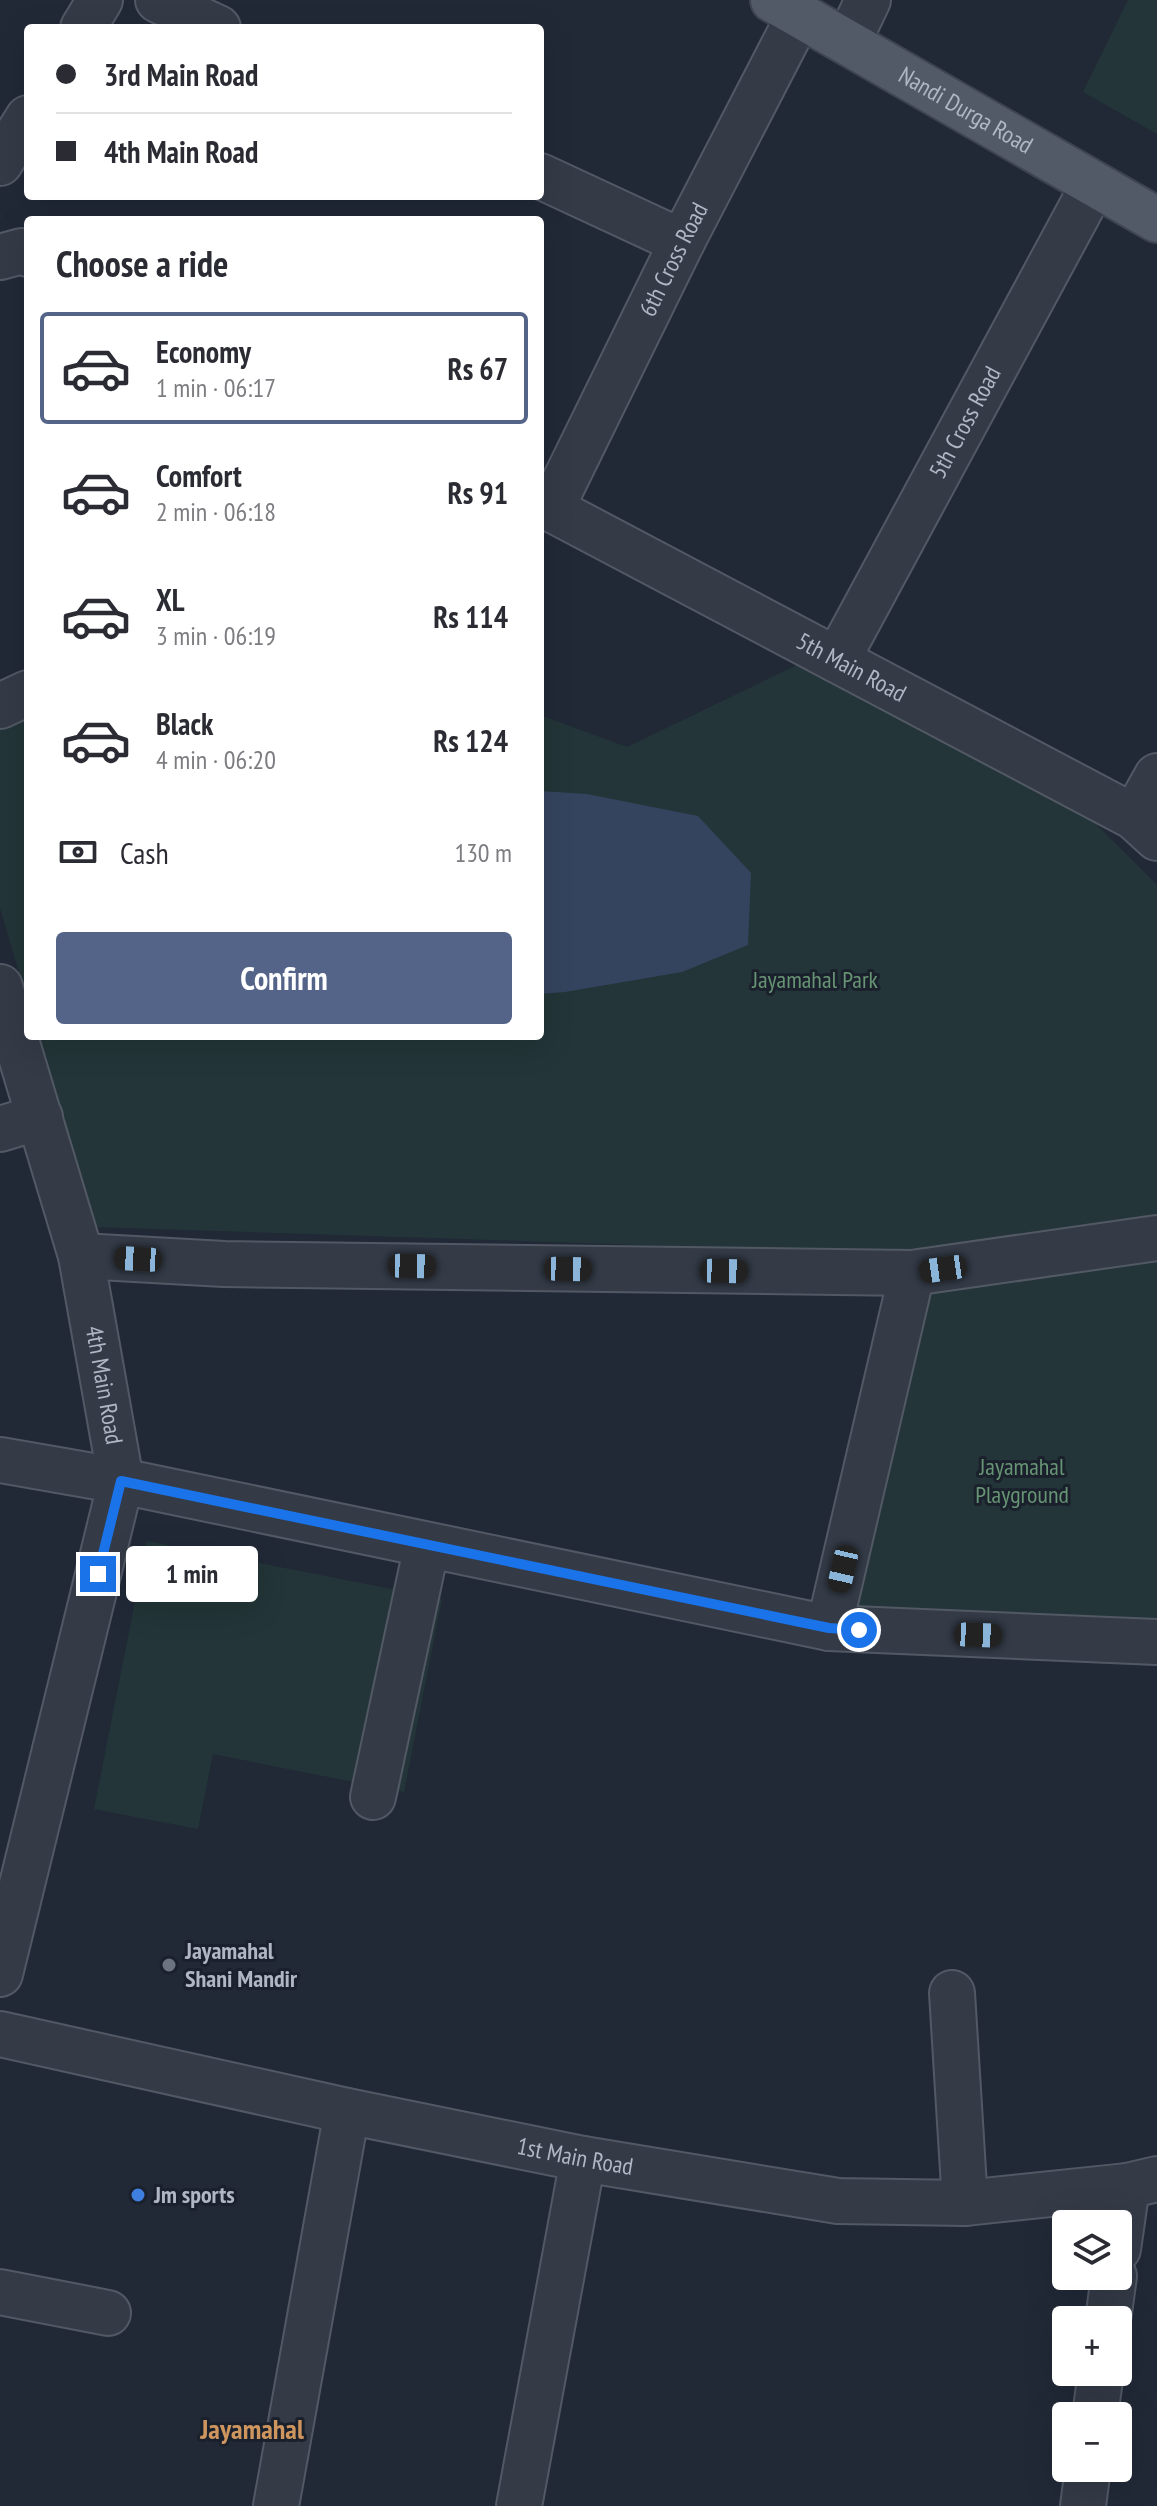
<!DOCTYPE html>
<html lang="en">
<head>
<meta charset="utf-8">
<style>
  body { margin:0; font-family:"PT Sans Narrow",sans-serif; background:#f7f7f7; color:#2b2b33; height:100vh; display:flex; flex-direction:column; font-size:30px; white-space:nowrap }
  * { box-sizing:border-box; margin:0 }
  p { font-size:26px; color:#7c7c81 }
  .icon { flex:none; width:44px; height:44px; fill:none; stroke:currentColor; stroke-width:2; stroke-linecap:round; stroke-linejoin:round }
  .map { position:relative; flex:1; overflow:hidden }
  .details { position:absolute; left:24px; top:216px; width:520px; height:824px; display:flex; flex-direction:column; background:#fff; border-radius:8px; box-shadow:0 8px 32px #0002 }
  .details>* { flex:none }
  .hud { position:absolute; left:24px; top:24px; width:520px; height:176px; border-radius:8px; box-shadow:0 8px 32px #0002; display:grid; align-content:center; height:176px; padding:0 32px; background:#fff }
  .controls { position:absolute; left:1052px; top:2210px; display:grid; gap:16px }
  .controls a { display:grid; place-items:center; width:80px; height:80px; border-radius:8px; background:#fff; box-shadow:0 8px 32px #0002; font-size:40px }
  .end { position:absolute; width:36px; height:36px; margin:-18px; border:10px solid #1a73e8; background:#fff; box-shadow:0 0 0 4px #fff }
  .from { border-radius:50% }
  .bubble { position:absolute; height:56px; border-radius:8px; background:#fff; box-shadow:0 8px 32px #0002; font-size:26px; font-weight:700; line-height:56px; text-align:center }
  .car { position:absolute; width:24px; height:48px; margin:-24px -12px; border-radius:10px; box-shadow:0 0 6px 2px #0007; background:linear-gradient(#222 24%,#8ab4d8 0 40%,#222 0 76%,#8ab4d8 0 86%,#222 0) }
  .hud b { display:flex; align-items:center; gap:28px; height:76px; font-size:30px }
  .hud b+b { border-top:2px solid #e1e1e2 }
  .hud i { width:20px; height:20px; background:#2b2b33 }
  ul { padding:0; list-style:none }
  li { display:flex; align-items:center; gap:24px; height:112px; margin:0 16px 12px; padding:0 16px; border:4px solid transparent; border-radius:8px }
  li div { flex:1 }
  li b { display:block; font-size:30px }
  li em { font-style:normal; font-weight:700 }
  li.selected { border-color:#546489 }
  li>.icon { width:72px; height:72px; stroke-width:1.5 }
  h2 { padding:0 32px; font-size:36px; line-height:96px }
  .pay { display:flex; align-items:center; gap:20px; height:88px; padding:0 32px; font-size:30px }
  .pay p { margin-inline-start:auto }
  .cta { display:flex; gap:16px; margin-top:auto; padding:16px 32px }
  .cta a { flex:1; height:92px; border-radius:8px; background:#546489; color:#fff; font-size:32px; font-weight:700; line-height:92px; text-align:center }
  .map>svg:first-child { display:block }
  .green { fill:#233538 }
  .water { fill:#35445e }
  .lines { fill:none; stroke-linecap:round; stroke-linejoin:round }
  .minor-casing { stroke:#525965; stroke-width:48 }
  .major-casing { stroke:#3e4551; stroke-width:48 }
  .minor { stroke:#343b47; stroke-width:44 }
  .major { stroke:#525a68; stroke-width:44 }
  .route { stroke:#1a73e8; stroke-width:10 }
  .worship-dot { fill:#6b7280; stroke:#1a212c; stroke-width:3 }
  .shop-dot { fill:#3f7fe0; stroke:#1a212c; stroke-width:3 }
  .labels { text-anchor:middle; stroke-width:6; stroke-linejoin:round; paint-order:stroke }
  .street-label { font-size:24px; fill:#afb6c4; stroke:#1a212c }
  .park-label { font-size:24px; fill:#679474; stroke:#1a212c }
  .poi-label { font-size:24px; font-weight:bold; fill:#afb6c4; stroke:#1a212c; text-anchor:start }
  .quarter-label { font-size:28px; font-weight:bold; fill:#cf955f; stroke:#1a212c }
</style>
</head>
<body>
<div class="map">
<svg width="1157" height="2506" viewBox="0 0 1157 2506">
  <rect width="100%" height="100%" fill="#212937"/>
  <g class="green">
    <polygon points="1128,0 1157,0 1157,134 1083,92"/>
    <polygon points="799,664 1092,820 1157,885 1157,1222 919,1254 95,1227 38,1036 540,1036 540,715 627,747"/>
    <polygon points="28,717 28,1002 0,908 0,729"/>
    <polygon points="1157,1256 1157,1624 853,1610 929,1285"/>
    <polygon points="147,1541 442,1599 404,1792 213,1754 198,1829 94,1809"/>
  </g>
  <polygon class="water" points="540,791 587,794 698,816 751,873 748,945 682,972 565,992 540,994"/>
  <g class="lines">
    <g class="minor-casing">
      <g id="minor">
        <polyline points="158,0 218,28"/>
        <polyline points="83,28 100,0"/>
        <polyline points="848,42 868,0"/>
        <polyline points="0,163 28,118"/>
        <polyline points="540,176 682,242"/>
        <polyline points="0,257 22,251 28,254"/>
        <path id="s1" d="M540,503L1134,817L1157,838"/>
        <path id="s2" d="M551,509L682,242L800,14"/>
        <path id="s3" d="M837,660L1094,184"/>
        <polyline points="0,706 28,693"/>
        <polyline points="1134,817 1157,776"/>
        <path id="s4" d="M0,987L81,1256L121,1481L0,1974"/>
        <polyline points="0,1129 40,1117"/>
        <polyline points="81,1256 224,1264 912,1273 1157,1238"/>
        <polyline points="0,1460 121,1481 829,1628 1157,1642"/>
        <polyline points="829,1628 912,1273"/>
        <polyline points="373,1797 427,1545"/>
        <polyline points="952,1993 965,2203"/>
        <path id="s5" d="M0,2034L347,2111L583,2159L838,2201L965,2203L1127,2186L1157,2179"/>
        <polyline points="1118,2249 1127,2186"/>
        <polyline points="0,2292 108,2313"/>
        <polyline points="1108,2320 1114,2276"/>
        <polyline points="1095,2416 1101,2372"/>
        <polyline points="276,2506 347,2111"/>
        <polyline points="519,2506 583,2159"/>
        <polyline points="1083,2506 1088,2468"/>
      </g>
    </g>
    <g class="major-casing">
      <g id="major">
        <path id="s6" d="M773,0L1157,220"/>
      </g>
    </g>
    <use href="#minor" class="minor"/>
    <use href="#major" class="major"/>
  </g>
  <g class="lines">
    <polyline class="route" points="98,1574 121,1481 829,1628 859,1630"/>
  </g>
  <circle class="worship-dot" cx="169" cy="1965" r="8"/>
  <circle class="shop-dot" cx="138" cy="2195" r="8"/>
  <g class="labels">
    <g class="street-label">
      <text dy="8" stroke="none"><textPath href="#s6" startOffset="222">Nandi Durga Road</textPath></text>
      <text dy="8" stroke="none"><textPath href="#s2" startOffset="278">6th Cross Road</textPath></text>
      <text dy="8" stroke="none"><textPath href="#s3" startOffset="270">5th Cross Road</textPath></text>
      <text dy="8" stroke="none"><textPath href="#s1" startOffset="352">5th Main Road</textPath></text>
      <text dy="8" stroke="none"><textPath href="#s4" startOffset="412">4th Main Road</textPath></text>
      <text dy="8" stroke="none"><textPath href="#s5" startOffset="588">1st Main Road</textPath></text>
    </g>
    <g class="park-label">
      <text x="815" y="988">Jayamahal Park</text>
      <text x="1022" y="1475">Jayamahal<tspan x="1022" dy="28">Playground</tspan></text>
    </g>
    <g class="poi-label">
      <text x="185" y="1959">Jayamahal<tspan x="185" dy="28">Shani Mandir</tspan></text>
      <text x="154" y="2203">Jm sports</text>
    </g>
    <g class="quarter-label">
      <text x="252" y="2439">Jayamahal</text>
    </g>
  </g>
</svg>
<div class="controls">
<a><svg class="icon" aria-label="layers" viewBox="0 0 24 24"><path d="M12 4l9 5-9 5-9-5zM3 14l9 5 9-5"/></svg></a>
<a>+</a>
<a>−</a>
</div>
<i class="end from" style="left:859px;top:1630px"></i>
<i class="end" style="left:98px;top:1574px"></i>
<div class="bubble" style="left:126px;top:1546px;width:132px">1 min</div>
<i class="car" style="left:138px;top:1259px;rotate:273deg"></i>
<i class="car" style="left:412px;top:1266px;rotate:91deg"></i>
<i class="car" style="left:568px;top:1269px;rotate:91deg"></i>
<i class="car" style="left:943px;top:1269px;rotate:262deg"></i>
<i class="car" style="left:724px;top:1271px;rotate:91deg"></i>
<i class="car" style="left:843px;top:1569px;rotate:193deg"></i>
<i class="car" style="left:978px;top:1635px;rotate:92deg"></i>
<div class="hud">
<b><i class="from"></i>3rd Main Road</b>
<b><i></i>4th Main Road</b>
</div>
<section class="details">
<h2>Choose a ride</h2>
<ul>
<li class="selected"><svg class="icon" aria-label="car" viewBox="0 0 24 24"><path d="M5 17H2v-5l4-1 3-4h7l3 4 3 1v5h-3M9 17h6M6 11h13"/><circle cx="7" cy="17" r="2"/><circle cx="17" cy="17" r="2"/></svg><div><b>Economy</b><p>1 min · 06:17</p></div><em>Rs 67</em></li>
<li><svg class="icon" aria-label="car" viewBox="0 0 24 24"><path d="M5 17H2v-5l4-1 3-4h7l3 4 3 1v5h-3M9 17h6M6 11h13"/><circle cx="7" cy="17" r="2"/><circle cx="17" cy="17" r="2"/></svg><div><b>Comfort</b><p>2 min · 06:18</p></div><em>Rs 91</em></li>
<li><svg class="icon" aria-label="car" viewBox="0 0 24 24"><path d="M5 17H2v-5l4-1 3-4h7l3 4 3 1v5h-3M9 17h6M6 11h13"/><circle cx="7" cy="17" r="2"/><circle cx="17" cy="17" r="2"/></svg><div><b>XL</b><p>3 min · 06:19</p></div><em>Rs 114</em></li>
<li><svg class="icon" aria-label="car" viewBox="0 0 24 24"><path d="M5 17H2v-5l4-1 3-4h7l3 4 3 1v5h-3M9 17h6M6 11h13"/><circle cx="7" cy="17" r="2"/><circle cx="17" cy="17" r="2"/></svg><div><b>Black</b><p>4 min · 06:20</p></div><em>Rs 124</em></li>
</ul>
<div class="pay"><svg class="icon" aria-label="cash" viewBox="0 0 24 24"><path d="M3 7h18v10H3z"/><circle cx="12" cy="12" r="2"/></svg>Cash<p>130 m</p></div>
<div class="cta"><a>Confirm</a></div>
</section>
</div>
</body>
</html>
